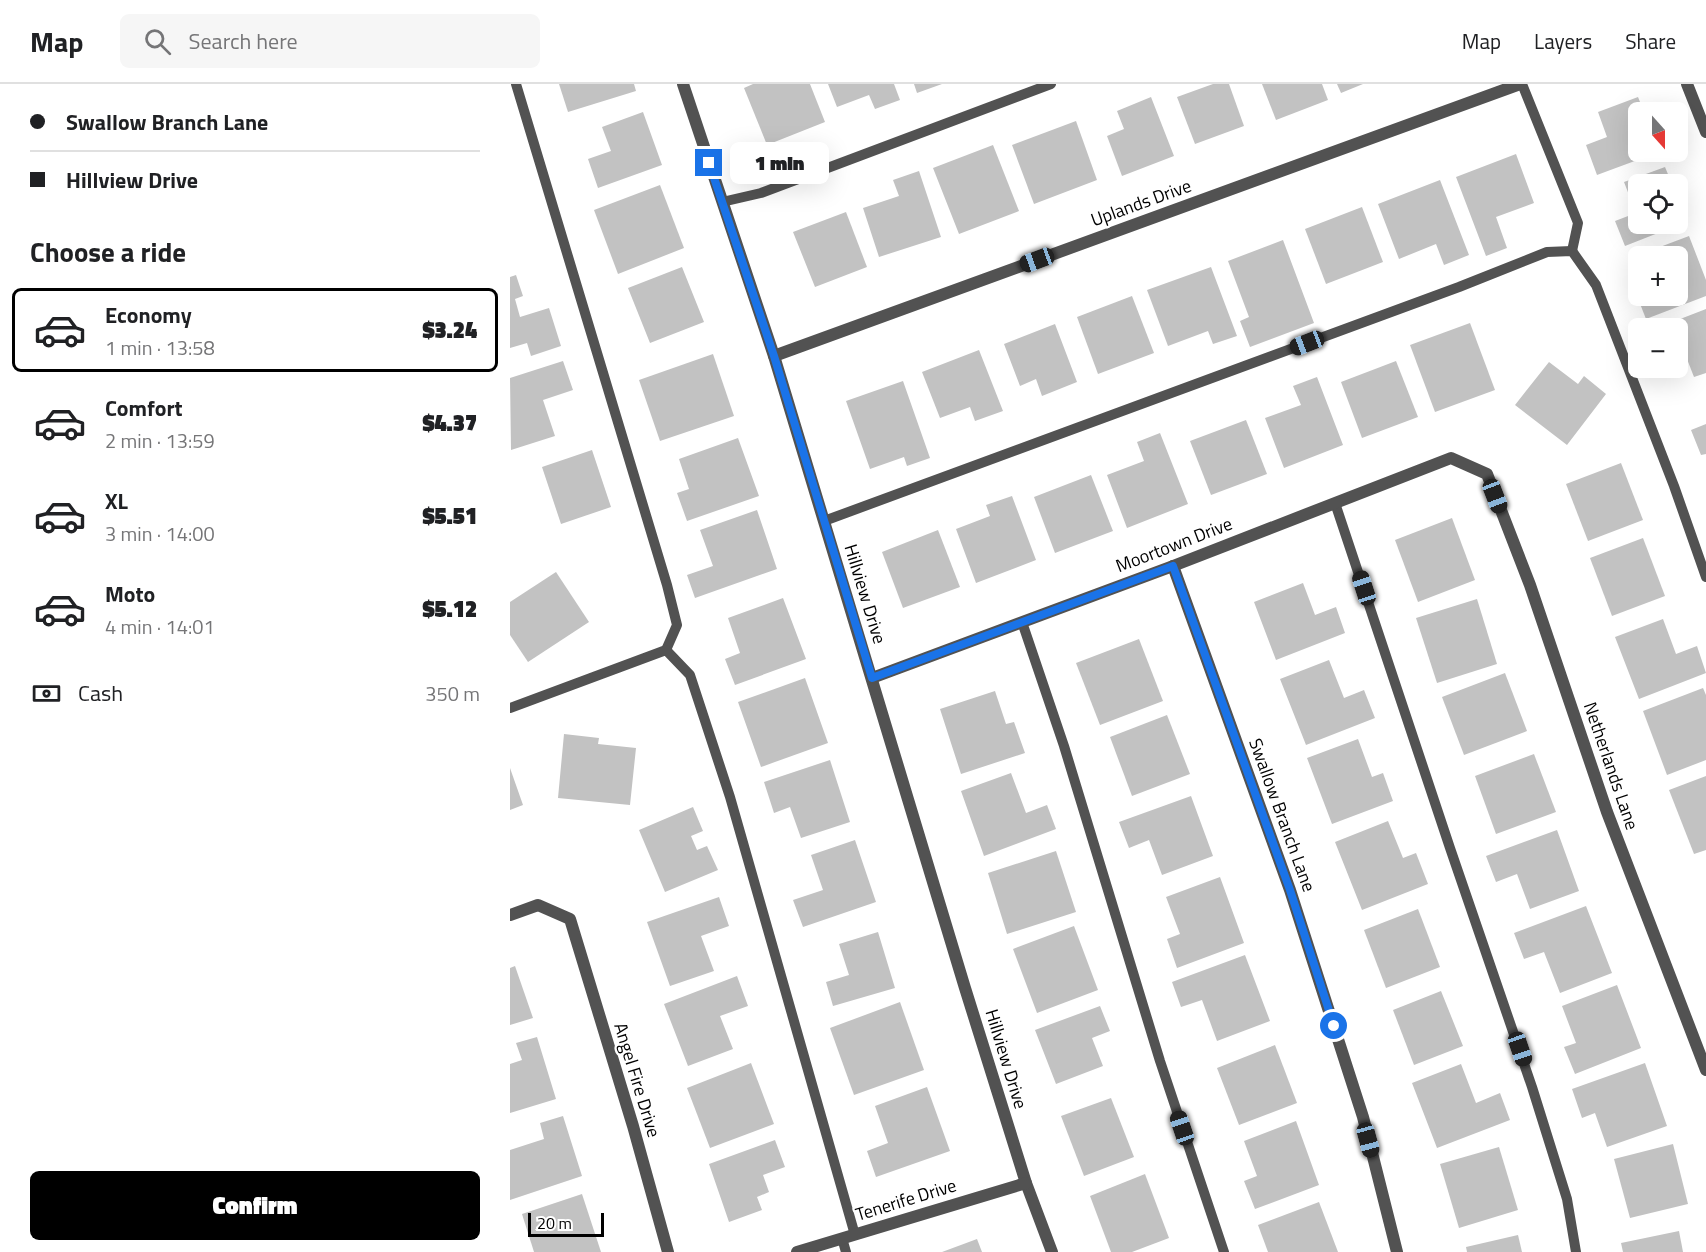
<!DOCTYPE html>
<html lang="en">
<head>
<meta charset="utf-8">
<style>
  body { margin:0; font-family:"Titillium Web",sans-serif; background:#f6f6f6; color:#202124; height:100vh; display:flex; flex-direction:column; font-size:22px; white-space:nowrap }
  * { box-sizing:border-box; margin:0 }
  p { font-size:20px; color:#757577 }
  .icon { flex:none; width:33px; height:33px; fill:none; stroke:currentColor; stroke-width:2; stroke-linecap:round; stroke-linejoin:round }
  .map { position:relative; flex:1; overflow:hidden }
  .panel { display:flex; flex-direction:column; background:#fff; width:510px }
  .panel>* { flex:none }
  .hud { display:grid; align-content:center; height:132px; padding:0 30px; background:#fff }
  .needle { width:39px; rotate:159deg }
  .buttons { position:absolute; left:1118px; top:18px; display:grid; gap:12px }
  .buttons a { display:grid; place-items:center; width:60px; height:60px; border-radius:9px; background:#fff; box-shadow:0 6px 24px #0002; font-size:30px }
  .scale { position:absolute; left:18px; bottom:15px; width:76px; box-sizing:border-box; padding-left:6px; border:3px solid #000; border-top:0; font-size:16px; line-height:21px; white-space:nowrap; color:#000; -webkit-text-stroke:4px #fff; paint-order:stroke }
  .end { position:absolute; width:27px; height:27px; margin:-14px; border:8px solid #1a73e8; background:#fff; box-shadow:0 0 0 3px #fff }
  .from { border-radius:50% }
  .bubble { position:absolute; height:42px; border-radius:9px; background:#fff; box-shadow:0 6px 24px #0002; font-size:20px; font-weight:800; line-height:42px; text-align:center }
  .car { position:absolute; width:18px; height:36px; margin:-18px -9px; border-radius:8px; box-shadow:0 0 4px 2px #0007; background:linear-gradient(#222 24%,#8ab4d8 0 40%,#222 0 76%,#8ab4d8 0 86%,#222 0) }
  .hud b { display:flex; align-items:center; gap:21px; height:57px; font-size:22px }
  .hud b+b { border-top:2px solid #e0e0e0 }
  .hud i { width:15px; height:15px; background:#202124 }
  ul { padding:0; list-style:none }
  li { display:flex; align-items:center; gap:18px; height:84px; margin:0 12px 9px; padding:0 18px; border:3px solid transparent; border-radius:9px }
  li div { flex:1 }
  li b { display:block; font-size:22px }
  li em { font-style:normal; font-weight:800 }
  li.on { border-color:#000 }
  li>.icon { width:54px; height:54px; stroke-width:1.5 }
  h2 { padding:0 30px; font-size:27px; line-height:72px }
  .pay { display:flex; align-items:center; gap:15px; height:66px; padding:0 30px; font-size:22px }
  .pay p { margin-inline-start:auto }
  .action { display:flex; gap:12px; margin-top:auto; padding:12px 30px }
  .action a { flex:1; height:69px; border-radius:9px; background:#000; color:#fff; font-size:24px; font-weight:800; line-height:69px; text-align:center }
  header { display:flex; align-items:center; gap:36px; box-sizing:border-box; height:84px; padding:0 30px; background:#fff; border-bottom:2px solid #e0e0e0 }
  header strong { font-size:28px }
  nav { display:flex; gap:33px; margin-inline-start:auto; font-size:21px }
  .search { width:420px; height:54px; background:#f6f6f6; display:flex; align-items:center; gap:15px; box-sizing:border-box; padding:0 21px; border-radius:9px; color:#757577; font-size:22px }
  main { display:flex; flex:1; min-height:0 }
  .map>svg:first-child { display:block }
  .building { fill:#c2c2c2 }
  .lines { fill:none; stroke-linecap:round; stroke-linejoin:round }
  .service { stroke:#525252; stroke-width:10 }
  .minor { stroke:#525252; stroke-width:12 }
  .route { stroke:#1a73e8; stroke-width:8 }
  .labels { text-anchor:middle; stroke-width:4.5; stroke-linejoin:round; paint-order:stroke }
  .street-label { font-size:18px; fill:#000; stroke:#fff }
</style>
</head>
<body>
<header>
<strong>Map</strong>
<div class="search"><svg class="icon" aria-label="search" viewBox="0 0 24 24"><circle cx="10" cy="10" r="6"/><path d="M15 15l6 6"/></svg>Search here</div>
<nav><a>Map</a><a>Layers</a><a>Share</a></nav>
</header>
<main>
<section class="panel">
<div class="hud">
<b><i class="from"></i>Swallow Branch Lane</b>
<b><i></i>Hillview Drive</b>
</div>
<h2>Choose a ride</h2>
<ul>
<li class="on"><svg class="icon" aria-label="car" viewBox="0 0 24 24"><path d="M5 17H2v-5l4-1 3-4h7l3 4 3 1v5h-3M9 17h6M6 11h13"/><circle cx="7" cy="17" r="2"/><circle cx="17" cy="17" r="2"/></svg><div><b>Economy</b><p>1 min · 13:58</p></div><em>$3.24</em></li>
<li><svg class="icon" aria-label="car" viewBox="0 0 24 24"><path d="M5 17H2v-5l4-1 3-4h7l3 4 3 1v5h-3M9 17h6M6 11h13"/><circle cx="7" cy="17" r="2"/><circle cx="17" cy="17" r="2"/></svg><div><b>Comfort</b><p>2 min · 13:59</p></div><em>$4.37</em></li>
<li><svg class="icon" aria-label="car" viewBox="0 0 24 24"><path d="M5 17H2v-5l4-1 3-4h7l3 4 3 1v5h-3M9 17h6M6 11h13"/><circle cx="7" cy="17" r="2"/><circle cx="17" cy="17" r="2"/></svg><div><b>XL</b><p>3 min · 14:00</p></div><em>$5.51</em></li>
<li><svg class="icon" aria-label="car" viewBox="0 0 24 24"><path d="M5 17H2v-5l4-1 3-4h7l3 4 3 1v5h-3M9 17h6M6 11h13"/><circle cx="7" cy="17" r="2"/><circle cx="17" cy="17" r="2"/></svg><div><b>Moto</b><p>4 min · 14:01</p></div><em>$5.12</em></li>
</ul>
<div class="pay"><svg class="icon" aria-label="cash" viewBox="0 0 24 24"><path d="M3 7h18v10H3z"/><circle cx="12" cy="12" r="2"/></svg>Cash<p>350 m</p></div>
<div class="action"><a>Confirm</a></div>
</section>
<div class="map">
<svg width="1196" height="1168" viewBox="0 0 1196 1168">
  <rect width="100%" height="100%" fill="#fff"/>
  <g class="building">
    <polygon points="49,0 124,0 126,7 58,28"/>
    <polygon points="243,0 300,0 315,38 257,61 234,4"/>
    <polygon points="318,0 384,0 390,16 365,25 359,11 327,23"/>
    <polygon points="404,0 432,0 407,9"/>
    <polygon points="703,0 719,0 734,42 685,60 667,13"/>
    <polygon points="752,0 812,0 818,16 766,36"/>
    <polygon points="827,0 853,0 831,9"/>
    <polygon points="641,13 664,72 612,92 597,52 614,45 607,27"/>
    <polygon points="1128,13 1134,28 1128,28 1128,68 1149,68 1087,91 1076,61 1097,53 1088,28"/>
    <polygon points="133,28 152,81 88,104 78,75 101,67 92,43"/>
    <polygon points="566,37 587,96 524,120 502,61"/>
    <polygon points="483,61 509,127 449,150 423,84"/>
    <polygon points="1006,70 1024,119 986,133 997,164 976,172 946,93"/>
    <polygon points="1155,83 1162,100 1128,100 1128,140 1167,140 1167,115 1176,138 1115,162 1105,137 1126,129 1114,98"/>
    <polygon points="409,87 431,153 369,173 353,124 389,112 383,96"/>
    <polygon points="930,96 959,171 934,181 926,160 889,175 868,120"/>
    <polygon points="150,101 174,164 108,190 84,126"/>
    <polygon points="852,123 873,178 816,200 795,145"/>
    <polygon points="336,128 357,183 305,203 283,148"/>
    <polygon points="1179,152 1196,196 1196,212 1136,235 1127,212 1167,212 1167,172 1136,172 1134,169"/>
    <polygon points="773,156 804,239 740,263 730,237 739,233 718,177"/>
    <polygon points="172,183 194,238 140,259 118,204"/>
    <polygon points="701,183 727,252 703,260 698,247 658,262 637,206"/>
    <polygon points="6,191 13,212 5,215 10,233 39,224 51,262 21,272 17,259 0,264 0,193"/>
    <polygon points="622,212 644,269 588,290 567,233"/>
    <polygon points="1196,225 1196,289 1184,293 1175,270 1167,273 1167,244 1147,244"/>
    <polygon points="960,239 985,306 925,328 900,261"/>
    <polygon points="545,240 567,298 532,312 526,295 510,302 494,260"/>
    <polygon points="469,266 493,327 465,337 460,323 430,334 412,288"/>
    <polygon points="203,270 224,332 150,357 129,296"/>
    <polygon points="53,277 63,306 33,316 45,352 1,366 0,294"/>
    <polygon points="886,277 908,333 852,354 831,298"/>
    <polygon points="1039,278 1068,300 1074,292 1096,310 1057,361 1005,321"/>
    <polygon points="807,293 833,361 774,384 755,334 791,321 783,302"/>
    <polygon points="393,297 420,374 397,382 394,373 360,385 336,317"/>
    <polygon points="736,336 757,390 701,411 680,357"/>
    <polygon points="1196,340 1196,370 1191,371 1181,346"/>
    <polygon points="650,349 678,420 617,444 597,391 634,377 627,358"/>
    <polygon points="228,354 249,412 177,437 167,409 179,405 169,375"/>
    <polygon points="82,366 101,423 51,440 32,383"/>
    <polygon points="1111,379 1133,436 1078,457 1056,400"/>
    <polygon points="581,391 603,447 545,469 524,413"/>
    <polygon points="502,412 526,476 466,499 446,445 480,432 476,421"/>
    <polygon points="247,426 267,485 185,514 177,491 203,482 190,446"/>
    <polygon points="942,434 965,496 908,518 885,456"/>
    <polygon points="428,446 450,503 393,524 372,468"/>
    <polygon points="1133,454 1155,512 1102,532 1080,474"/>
    <polygon points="46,488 79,538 18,578 0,551 0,518"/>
    <polygon points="793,499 805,531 826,523 835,549 766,576 744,518"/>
    <polygon points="273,514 296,575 225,601 215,575 230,569 218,534"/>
    <polygon points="967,515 987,580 927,599 906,534"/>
    <polygon points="1153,535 1166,570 1187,562 1196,589 1129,615 1105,553"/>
    <polygon points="629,555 653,617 590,641 566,579"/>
    <polygon points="819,576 834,614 854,606 865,634 796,661 770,595"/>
    <polygon points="995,589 1017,647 954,671 932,613"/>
    <polygon points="295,594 318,659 251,683 228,618"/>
    <polygon points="1193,604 1196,611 1196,676 1157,691 1133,627"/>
    <polygon points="485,607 496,640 504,638 515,669 451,690 430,625"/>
    <polygon points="657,631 680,690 622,712 600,653"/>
    <polygon points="54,650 89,654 88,660 126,664 120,721 48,714"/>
    <polygon points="848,655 862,693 873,689 883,717 822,740 797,674"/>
    <polygon points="1024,670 1046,728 986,750 965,692"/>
    <polygon points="320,676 340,738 291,754 280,723 264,729 254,698"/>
    <polygon points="0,684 13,721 0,726"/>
    <polygon points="501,689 516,729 537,721 546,745 474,772 451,707"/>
    <polygon points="1196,692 1196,766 1184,770 1159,706"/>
    <polygon points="681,712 703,772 652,791 639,756 619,764 609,738"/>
    <polygon points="183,723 193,747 181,752 187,766 197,762 208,786 155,808 129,746"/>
    <polygon points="878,737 893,774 906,769 918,800 852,826 825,758"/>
    <polygon points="1047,746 1069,807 1020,825 1007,790 986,798 976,772"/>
    <polygon points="345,756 366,818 293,843 283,816 313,806 301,771"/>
    <polygon points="546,767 566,828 497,850 478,789"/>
    <polygon points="710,793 734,859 667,884 657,855 670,850 656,813"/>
    <polygon points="209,813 219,842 191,852 204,887 160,902 137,838"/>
    <polygon points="1076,822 1102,889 1050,909 1034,868 1014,875 1004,849"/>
    <polygon points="908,825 930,883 876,904 854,846"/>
    <polygon points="564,842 588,906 527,929 503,865"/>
    <polygon points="368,848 385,904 323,922 316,898 339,891 329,860"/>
    <polygon points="735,871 760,937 707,957 692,916 671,923 662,898"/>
    <polygon points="5,882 23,934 0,941 0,884"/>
    <polygon points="227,892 238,922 210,932 223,965 178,982 154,920"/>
    <polygon points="1107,901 1131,964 1065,990 1054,963 1066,959 1052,922"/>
    <polygon points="931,907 953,962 904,981 883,926"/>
    <polygon points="390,918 414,986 344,1011 320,944"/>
    <polygon points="590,922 600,947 582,954 593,982 546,1000 525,946"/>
    <polygon points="27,953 46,1015 0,1029 0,980 12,976 6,959"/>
    <polygon points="765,961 787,1019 729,1041 707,984"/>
    <polygon points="241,979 264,1040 200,1064 177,1004"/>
    <polygon points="1135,979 1157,1042 1097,1063 1085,1029 1072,1034 1062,1005"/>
    <polygon points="951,980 966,1019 990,1009 1000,1036 927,1064 902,999"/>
    <polygon points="417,1003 440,1067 366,1093 357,1067 378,1059 365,1022"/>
    <polygon points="601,1014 624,1073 574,1092 551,1032"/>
    <polygon points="53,1032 72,1092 0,1116 0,1066 34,1055 30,1039"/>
    <polygon points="786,1037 809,1101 745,1125 734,1097 747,1092 734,1057"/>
    <polygon points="265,1056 275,1083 253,1091 259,1108 247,1113 252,1126 219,1138 199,1080"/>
    <polygon points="1163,1060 1178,1120 1120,1134 1104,1075"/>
    <polygon points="989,1063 1008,1126 949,1144 930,1080"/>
    <polygon points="635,1090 659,1154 622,1168 601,1168 580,1112"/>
    <polygon points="72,1110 91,1168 24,1168 12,1130"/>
    <polygon points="809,1118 828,1168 758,1168 748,1141"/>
    <polygon points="1169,1147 1173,1168 1113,1168 1111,1159"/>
    <polygon points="1008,1151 1012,1168 957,1168 956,1163"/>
    <polygon points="467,1155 472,1168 432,1168"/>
  </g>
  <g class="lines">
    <g class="service">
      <polyline points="6,0 157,501 167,541 156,566"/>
      <polyline points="1012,0 1068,139 1062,167"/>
      <polyline points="212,118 251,109 541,0"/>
      <polyline points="825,419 940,764 1022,1003 1057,1115 1066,1168"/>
      <polyline points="314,437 949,203 1037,168 1062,167 1086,201 1164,402 1196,493"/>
      <polyline points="512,538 554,662 650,977 714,1168"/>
      <polyline points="0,624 156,566 180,591 220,713 345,1151"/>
      <polyline points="332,1154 336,1168"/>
    </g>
    <g class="minor">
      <polyline points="173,0 264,272 455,904 516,1099 542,1168"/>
      <polyline points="1177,0 1196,48"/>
      <polyline points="264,272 1010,0"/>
      <polyline points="663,482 780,806 853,1033 887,1168"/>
      <polyline points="362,594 663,482 941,374 977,390 1020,501 1097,728 1196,986"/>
      <polyline points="0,831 28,821 60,835 123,1042 158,1168"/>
      <polyline points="287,1168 516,1099"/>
    </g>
  </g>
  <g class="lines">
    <polyline class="route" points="199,79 264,272 362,594 663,482 780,806 824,942"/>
  </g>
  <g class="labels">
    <g class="street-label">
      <text transform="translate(631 119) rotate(-20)" y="6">Uplands Drive</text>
      <text transform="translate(664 461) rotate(-21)" y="6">Moortown Drive</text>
      <text transform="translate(355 510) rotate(73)" y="6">Hillview Drive</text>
      <text transform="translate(1101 682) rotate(71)" y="6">Netherlands Lane</text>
      <text transform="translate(772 731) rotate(70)" y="6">Swallow Branch Lane</text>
      <text transform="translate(496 975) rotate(73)" y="6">Hillview Drive</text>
      <text transform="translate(127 996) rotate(73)" y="6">Angel Fire Drive</text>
      <text transform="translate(396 1116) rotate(-17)" y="6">Tenerife Drive</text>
    </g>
  </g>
</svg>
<div class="buttons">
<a><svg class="needle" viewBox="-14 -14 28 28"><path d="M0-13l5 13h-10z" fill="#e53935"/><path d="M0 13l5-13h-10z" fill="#757577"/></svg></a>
<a><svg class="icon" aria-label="locate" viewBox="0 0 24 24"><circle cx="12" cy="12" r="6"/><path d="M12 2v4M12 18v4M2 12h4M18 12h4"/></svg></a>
<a>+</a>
<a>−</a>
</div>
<div class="scale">20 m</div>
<i class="end from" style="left:824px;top:942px"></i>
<i class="end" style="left:199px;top:79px"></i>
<div class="bubble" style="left:220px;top:58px;width:99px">1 min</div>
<i class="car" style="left:527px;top:176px;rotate:250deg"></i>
<i class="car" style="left:797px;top:259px;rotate:249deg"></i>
<i class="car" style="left:985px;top:412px;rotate:159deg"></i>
<i class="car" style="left:854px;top:504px;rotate:342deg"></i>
<i class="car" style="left:1010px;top:965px;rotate:161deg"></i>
<i class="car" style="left:672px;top:1044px;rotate:341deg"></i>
<i class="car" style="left:858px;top:1056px;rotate:165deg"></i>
</div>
</main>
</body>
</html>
